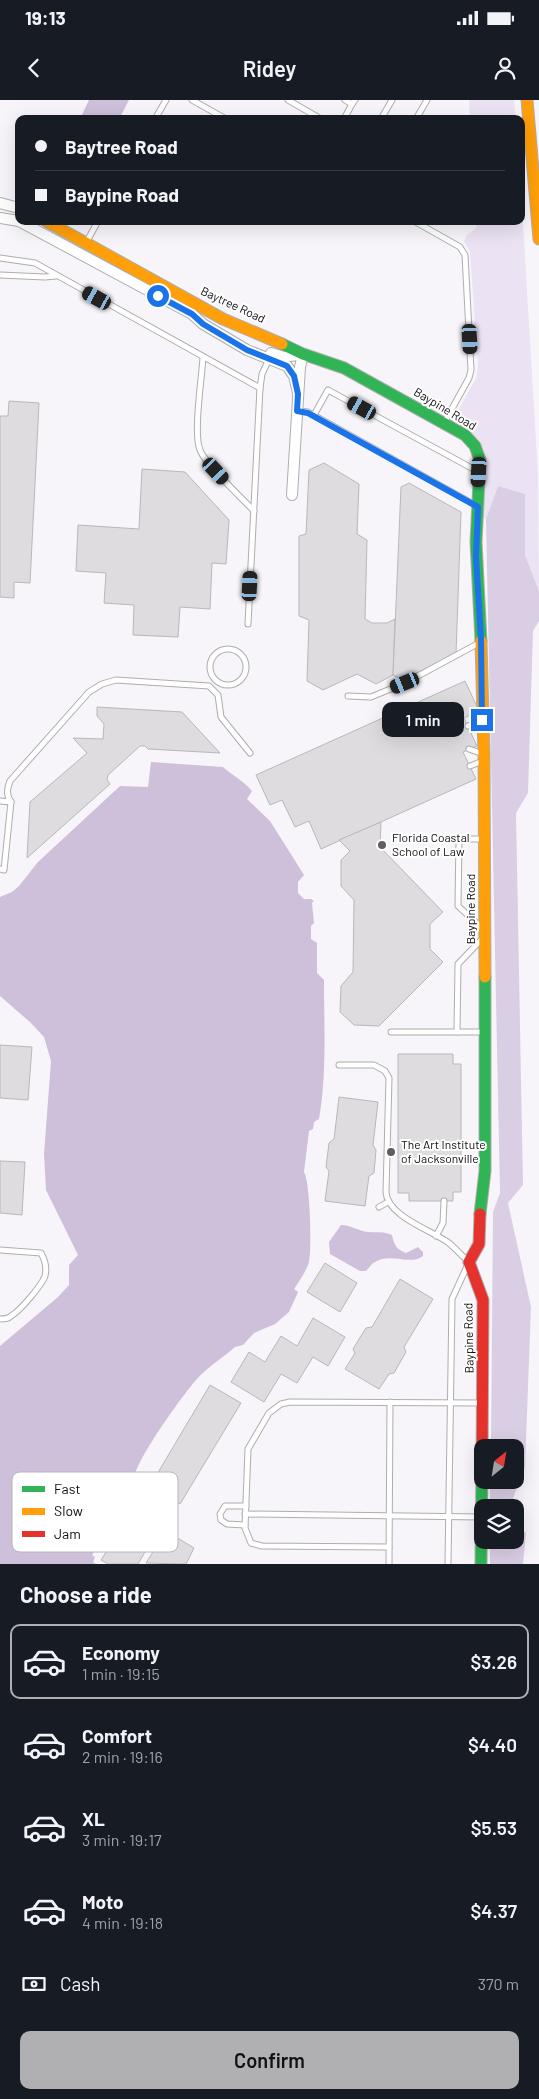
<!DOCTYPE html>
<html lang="en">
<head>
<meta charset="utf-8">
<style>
  body { margin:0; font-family:Barlow,sans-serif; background:#20242c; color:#f1f3f6; height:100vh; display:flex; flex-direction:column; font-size:19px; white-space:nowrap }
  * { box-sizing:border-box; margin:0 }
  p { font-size:16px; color:#9ea1a6 }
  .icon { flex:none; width:28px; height:28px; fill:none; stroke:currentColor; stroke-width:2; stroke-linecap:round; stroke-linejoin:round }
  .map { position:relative; height:1464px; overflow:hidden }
  .sheet { display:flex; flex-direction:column; background:#171b24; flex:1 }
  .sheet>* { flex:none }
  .guide { position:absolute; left:15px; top:15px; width:510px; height:110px; border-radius:10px; box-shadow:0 5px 20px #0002; display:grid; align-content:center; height:110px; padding:0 20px; background:#171b24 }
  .needle { width:32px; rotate:30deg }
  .fabs { position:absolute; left:474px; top:1339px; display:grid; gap:10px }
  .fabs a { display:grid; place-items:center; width:50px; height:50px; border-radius:10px; background:#171b24; box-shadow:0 5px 20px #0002; font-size:25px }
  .end { position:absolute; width:22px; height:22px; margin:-11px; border:6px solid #1a73e8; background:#fff; box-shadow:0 0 0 2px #fff }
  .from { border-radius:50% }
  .bubble { position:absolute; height:35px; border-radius:10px; background:#171b24; box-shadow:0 5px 20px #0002; font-size:16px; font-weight:600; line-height:35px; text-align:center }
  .car { position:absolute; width:15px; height:30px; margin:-15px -8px; border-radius:6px; box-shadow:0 0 4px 1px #0007; background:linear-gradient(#222 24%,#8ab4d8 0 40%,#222 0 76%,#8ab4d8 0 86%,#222 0) }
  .guide b { display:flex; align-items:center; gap:18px; height:48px; font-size:19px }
  .guide b+b { border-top:1px solid #363941 }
  .guide i { width:12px; height:12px; background:#f1f3f6 }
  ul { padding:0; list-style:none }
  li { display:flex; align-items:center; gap:15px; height:75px; margin:0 10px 8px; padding:0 10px; border:2px solid transparent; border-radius:10px }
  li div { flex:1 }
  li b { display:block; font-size:19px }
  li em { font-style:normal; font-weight:600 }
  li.on { border-color:#b0b0b3 }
  li>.icon { width:45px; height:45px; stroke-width:1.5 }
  h2 { padding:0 20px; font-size:22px; line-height:60px }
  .pay { display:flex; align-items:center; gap:12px; height:55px; padding:0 20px; font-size:19px }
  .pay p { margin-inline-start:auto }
  .action { display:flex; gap:10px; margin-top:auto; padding:10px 20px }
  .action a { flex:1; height:58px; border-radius:10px; background:#b0b0b3; color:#111; font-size:20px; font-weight:600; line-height:58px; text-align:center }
  .status { display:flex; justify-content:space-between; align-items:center; height:35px; padding:0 25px; background:#171b24; direction:ltr }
  .status svg { height:14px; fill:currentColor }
  header { display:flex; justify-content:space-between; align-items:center; height:65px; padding:0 20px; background:#171b24; font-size:22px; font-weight:600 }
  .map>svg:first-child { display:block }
  .green { fill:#ebe2f4 }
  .forest { fill:#dacee4 }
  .water { fill:#cebfda }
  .building { fill:#dedcdf; stroke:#b8b7ba }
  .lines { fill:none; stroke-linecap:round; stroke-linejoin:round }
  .lane-casing { stroke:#aeadaf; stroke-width:7 }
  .street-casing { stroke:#aeadaf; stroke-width:12 }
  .fast-casing { stroke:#aeadaf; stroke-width:13 }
  .slow-casing { stroke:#aeadaf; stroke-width:13 }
  .jam-casing { stroke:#aeadaf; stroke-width:13 }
  .lane { stroke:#fefefe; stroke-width:5 }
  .street { stroke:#fefefe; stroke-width:10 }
  .fast { stroke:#30b455; stroke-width:11 }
  .slow { stroke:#ff9f0a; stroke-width:11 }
  .jam { stroke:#e5322d; stroke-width:11 }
  .route { stroke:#1a73e8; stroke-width:6 }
  .poi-dot { fill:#605e61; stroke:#fff; stroke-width:2 }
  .labels { text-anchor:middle; stroke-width:4; stroke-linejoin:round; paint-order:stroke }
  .street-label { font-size:12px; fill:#0e0d0f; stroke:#fff }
  .poi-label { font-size:12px; fill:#0e0d0f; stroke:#fff; text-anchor:start }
  .key { fill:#fff; stroke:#b7b6b7; stroke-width:1 }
  .key-label { font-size:14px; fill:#0e0d0f }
</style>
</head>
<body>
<div class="status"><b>19:13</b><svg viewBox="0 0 49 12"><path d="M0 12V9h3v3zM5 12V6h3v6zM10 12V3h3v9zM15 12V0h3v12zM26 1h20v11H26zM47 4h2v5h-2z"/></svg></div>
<header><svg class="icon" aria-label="back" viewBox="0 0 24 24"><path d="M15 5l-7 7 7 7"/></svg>Ridey<svg class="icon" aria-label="person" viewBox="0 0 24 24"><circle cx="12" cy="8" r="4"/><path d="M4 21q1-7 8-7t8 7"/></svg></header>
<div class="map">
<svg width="539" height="1464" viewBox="0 0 539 1464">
  <rect width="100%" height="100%" fill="#f7f5f9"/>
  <g class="green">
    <polygon points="469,0 514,0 516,19 470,19"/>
    <path d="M521,91L538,374L539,491L525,455V394L498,386L486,419L482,417L474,335C466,326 456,323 459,309L476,278L478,266L470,152L464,141L467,135L476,128V121H521Z"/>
  </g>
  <g class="forest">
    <polygon points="498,386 525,394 525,455 539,491 539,521 533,531 528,693 516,713 523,1085 508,1103 531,1207 525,1367 512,1401 512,1408 490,1407 490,1380 515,1380 515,1348 491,1347 493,1112 500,1093 486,419"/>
    <polygon points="515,1425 526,1433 523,1464 490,1464 490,1440 515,1440"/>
  </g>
  <g class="water">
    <polygon points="89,0 129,0 119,19 80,19"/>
    <path d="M151,662L223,667C233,676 243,680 252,691L247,699L270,721L304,775L298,782V793L304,799H311L314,801L312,803L314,823L311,826V839L317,843V873L324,880C324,926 327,974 319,1019L314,1022L313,1029L309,1031L304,1072C310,1081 312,1148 309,1161C307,1171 299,1181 294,1189L298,1192L289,1212L275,1224L254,1233L243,1245L235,1247C223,1258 207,1267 196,1280C183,1295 130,1367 133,1385C134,1395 148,1399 154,1407L155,1415L151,1423L143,1426L133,1420L127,1422L113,1413L104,1428L108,1430L92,1455L95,1457L93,1462L96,1464H0V1246L58,1197L69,1185V1165L78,1155L46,1090L44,1054L51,961L44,937L31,923L0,896V797L12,792L19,786L38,762L120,686L148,687Z"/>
    <path d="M341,1125C351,1125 358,1131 368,1132C377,1133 383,1131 392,1135C394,1145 396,1149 406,1153L418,1147L423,1152V1156C411,1166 390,1152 375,1162C371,1164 369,1168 366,1171H360L330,1154L329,1142Z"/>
  </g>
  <g class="building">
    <polygon points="9,301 39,303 30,483 14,482 14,498 0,497 0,316 8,316"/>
    <polygon points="324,363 359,384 357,434 367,440 365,519 372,523 387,523 395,519 393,575 376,584 357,574 323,590 307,581 309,520 299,516 299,436 306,434 309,370"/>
    <polygon points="142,369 185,372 229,420 226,464 212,463 210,509 180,507 178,537 133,535 134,505 104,503 106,473 76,471 78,425 139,429"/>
    <polygon points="409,383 461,412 456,554 402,580 393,575 401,387"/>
    <polygon points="465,581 479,611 464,618 477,646 463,652 476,679 321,749 309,721 295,727 282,700 270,705 256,675"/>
    <polygon points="97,607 182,612 220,653 148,649 145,646 140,646 108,675 107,680 110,684 27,758 30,702 87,653 73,638 103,639 104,624 97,616"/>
    <polygon points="381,722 380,747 443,812 430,824 430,849 443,862 379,926 354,925 340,912 341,886 353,872 354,800 341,786 341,760 350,751 339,740"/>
    <polygon points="0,945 32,947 28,1000 0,998"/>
    <polygon points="398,954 453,954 453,964 461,964 461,1092 453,1092 453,1101 409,1101 409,1093 398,1093"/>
    <polygon points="339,997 378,1002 373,1045 376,1050 374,1073 369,1076 365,1106 325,1101 329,1071 326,1067 329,1043 334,1039"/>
    <polygon points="0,1061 25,1062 22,1115 0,1113"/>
    <polygon points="325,1163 357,1183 340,1212 307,1192"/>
    <polygon points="400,1179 433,1199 404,1247 406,1252 394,1273 389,1274 379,1289 345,1269 355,1253 353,1249 366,1228 372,1227"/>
    <polygon points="313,1218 345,1237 328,1266 313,1257 297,1283 281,1274 264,1302 231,1282 249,1252 265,1262 281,1236 297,1246"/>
    <polygon points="210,1285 241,1303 180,1404 150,1386"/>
    <polygon points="121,1428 149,1445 138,1464 108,1464 101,1460"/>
    <polygon points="166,1431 194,1448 186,1464 146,1463"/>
  </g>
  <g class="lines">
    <g class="lane-casing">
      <g id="lane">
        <polyline points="192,0 226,19"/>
        <polyline points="288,0 321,19"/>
        <polyline points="345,0 352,4 355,0"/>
        <polyline points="155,19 166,0"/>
        <polyline points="344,19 352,4"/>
        <polyline points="381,19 392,0"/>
        <polyline points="416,19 427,0"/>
        <polyline points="414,121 460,147 465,155 471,270 469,278 444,323"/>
        <polyline points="86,143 98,121"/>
        <polyline points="0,158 35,163 260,288"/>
        <polyline points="0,175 45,177 56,176"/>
        <path d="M203,257C202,277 193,333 200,350C205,364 242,398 254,411"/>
        <polyline points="298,311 308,312 477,406"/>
        <polyline points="314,315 328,290 477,371"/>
        <polyline points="248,524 260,288 262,274 269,259"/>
        <circle cx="228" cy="567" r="18"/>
        <polyline points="348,596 371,597 405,583 479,543"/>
        <polyline points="468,626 482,620"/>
        <polyline points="469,649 483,654"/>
        <polyline points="470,666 483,661"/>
        <polyline points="0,701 11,702"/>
        <path d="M0,769L4,770L11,702C6,695 7,689 10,681L89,592L102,584L116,580L209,586L218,595L221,617L250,653"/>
        <polyline points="481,827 458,806 459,739 483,739"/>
        <polyline points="391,932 483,932"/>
        <polyline points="457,932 458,864 481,840"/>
        <path d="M339,965H374L385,971L389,978L386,1092C387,1116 431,1130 449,1143C456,1149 462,1156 469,1162L452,1199L448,1464"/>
        <polyline points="379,1107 388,1102"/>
        <polyline points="436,1136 443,1123 444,1101"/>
        <path d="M0,1150L41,1153C45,1160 47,1168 45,1176C42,1185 20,1211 11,1216C8,1219 5,1219 0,1219"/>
        <polyline points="245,1414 481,1417"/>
        <polyline points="245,1425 227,1424 221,1420 220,1414 225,1406 246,1406"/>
        <polyline points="389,1447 262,1446 251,1443 245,1428 248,1349 269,1313 281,1304 290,1302 482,1303"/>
        <polyline points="389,1464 390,1302"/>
      </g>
    </g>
    <g class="street-casing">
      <g id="street">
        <polyline points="0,103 19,108"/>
        <polyline points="0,118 19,121"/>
        <polyline points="19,121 192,214 203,224 247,250 287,266 294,276 298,293"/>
        <polyline points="271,253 284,257 303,254 300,267 292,395"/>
      </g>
    </g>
    <g class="fast-casing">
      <g id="fast">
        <polyline points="282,244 303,254 344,268 465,335 475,346 480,360 476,442 481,541"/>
        <polyline points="480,1114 485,1071 485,877"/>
        <polyline points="481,1464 482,1367"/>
      </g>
    </g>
    <g class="slow-casing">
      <g id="slow">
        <polyline points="527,0 539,139"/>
        <polyline points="46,121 223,219 282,244"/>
        <polyline points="481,541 484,655 485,877"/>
      </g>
    </g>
    <g class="jam-casing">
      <polyline id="jam" points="480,1114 479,1144 469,1162 483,1200 482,1367"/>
    </g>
    <use href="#lane" class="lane"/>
    <use href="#street" class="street"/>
    <use href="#fast" class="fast"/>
    <use href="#slow" class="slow"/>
    <use href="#jam" class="jam"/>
  </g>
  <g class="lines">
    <polyline class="route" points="158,196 192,214 203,224 247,250 287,266 294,276 298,294 297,311 308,313 478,407 476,457 481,539 482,620"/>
  </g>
  <g class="poi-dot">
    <circle cx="382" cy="745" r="5"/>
    <circle cx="391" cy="1052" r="5"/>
  </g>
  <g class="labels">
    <g class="street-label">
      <text transform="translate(233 205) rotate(25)" y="4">Baytree Road</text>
      <text transform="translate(445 309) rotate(31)" y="4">Baypine Road</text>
      <text transform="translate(471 809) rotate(-90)" y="4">Baypine Road</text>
      <text transform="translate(469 1238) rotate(-91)" y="4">Baypine Road</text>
    </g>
    <g class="poi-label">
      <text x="392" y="742">Florida Coastal<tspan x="392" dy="14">School of Law</tspan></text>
      <text x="401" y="1049">The Art Institute<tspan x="401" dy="14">of Jacksonville</tspan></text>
    </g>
  </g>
  <rect x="12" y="1372" width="166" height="80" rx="8" class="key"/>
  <rect x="22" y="1386" width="23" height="6" fill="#30b455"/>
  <rect x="22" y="1408" width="23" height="7" fill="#ff9f0a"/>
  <rect x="22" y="1431" width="23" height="6" fill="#e5322d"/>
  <g class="key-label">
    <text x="54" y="1394">Fast</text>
    <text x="54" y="1416">Slow</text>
    <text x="54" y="1439">Jam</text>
  </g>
</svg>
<div class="fabs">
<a><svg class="needle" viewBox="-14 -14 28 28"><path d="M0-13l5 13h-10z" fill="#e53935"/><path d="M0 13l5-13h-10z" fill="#9ea1a6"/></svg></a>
<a><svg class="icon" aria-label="layers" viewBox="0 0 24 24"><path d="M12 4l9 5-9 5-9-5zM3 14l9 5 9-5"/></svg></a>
</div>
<i class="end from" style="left:158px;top:196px"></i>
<i class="end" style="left:482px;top:620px"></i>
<div class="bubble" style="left:382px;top:602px;width:82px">1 min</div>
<i class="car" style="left:97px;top:198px;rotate:299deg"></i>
<i class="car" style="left:470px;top:239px;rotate:177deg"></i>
<i class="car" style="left:362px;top:308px;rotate:299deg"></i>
<i class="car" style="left:216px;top:371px;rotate:137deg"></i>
<i class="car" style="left:479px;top:372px;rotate:183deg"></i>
<i class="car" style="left:250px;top:486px;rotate:3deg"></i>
<i class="car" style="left:405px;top:583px;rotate:248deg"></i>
<div class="guide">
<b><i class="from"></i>Baytree Road</b>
<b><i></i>Baypine Road</b>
</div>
</div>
<section class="sheet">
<h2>Choose a ride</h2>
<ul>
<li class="on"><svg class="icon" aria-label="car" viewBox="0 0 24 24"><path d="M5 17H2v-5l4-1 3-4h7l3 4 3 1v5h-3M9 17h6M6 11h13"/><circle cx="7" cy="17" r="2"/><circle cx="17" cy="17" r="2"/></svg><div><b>Economy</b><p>1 min · 19:15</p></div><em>$3.26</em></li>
<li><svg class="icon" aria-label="car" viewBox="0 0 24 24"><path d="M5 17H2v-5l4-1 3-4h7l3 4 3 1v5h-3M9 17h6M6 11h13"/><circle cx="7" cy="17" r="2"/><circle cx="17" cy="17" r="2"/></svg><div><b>Comfort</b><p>2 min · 19:16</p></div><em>$4.40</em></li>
<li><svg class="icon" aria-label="car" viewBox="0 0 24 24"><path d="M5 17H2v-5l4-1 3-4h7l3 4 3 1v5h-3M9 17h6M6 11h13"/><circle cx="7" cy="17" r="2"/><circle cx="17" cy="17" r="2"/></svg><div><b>XL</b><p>3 min · 19:17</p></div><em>$5.53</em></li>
<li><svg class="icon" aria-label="car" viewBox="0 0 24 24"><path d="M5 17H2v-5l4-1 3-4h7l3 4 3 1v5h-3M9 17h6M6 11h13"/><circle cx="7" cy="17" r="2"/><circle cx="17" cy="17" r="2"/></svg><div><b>Moto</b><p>4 min · 19:18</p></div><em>$4.37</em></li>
</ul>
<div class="pay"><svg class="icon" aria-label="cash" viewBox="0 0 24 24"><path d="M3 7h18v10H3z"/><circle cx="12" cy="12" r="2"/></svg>Cash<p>370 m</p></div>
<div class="action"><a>Confirm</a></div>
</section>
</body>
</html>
